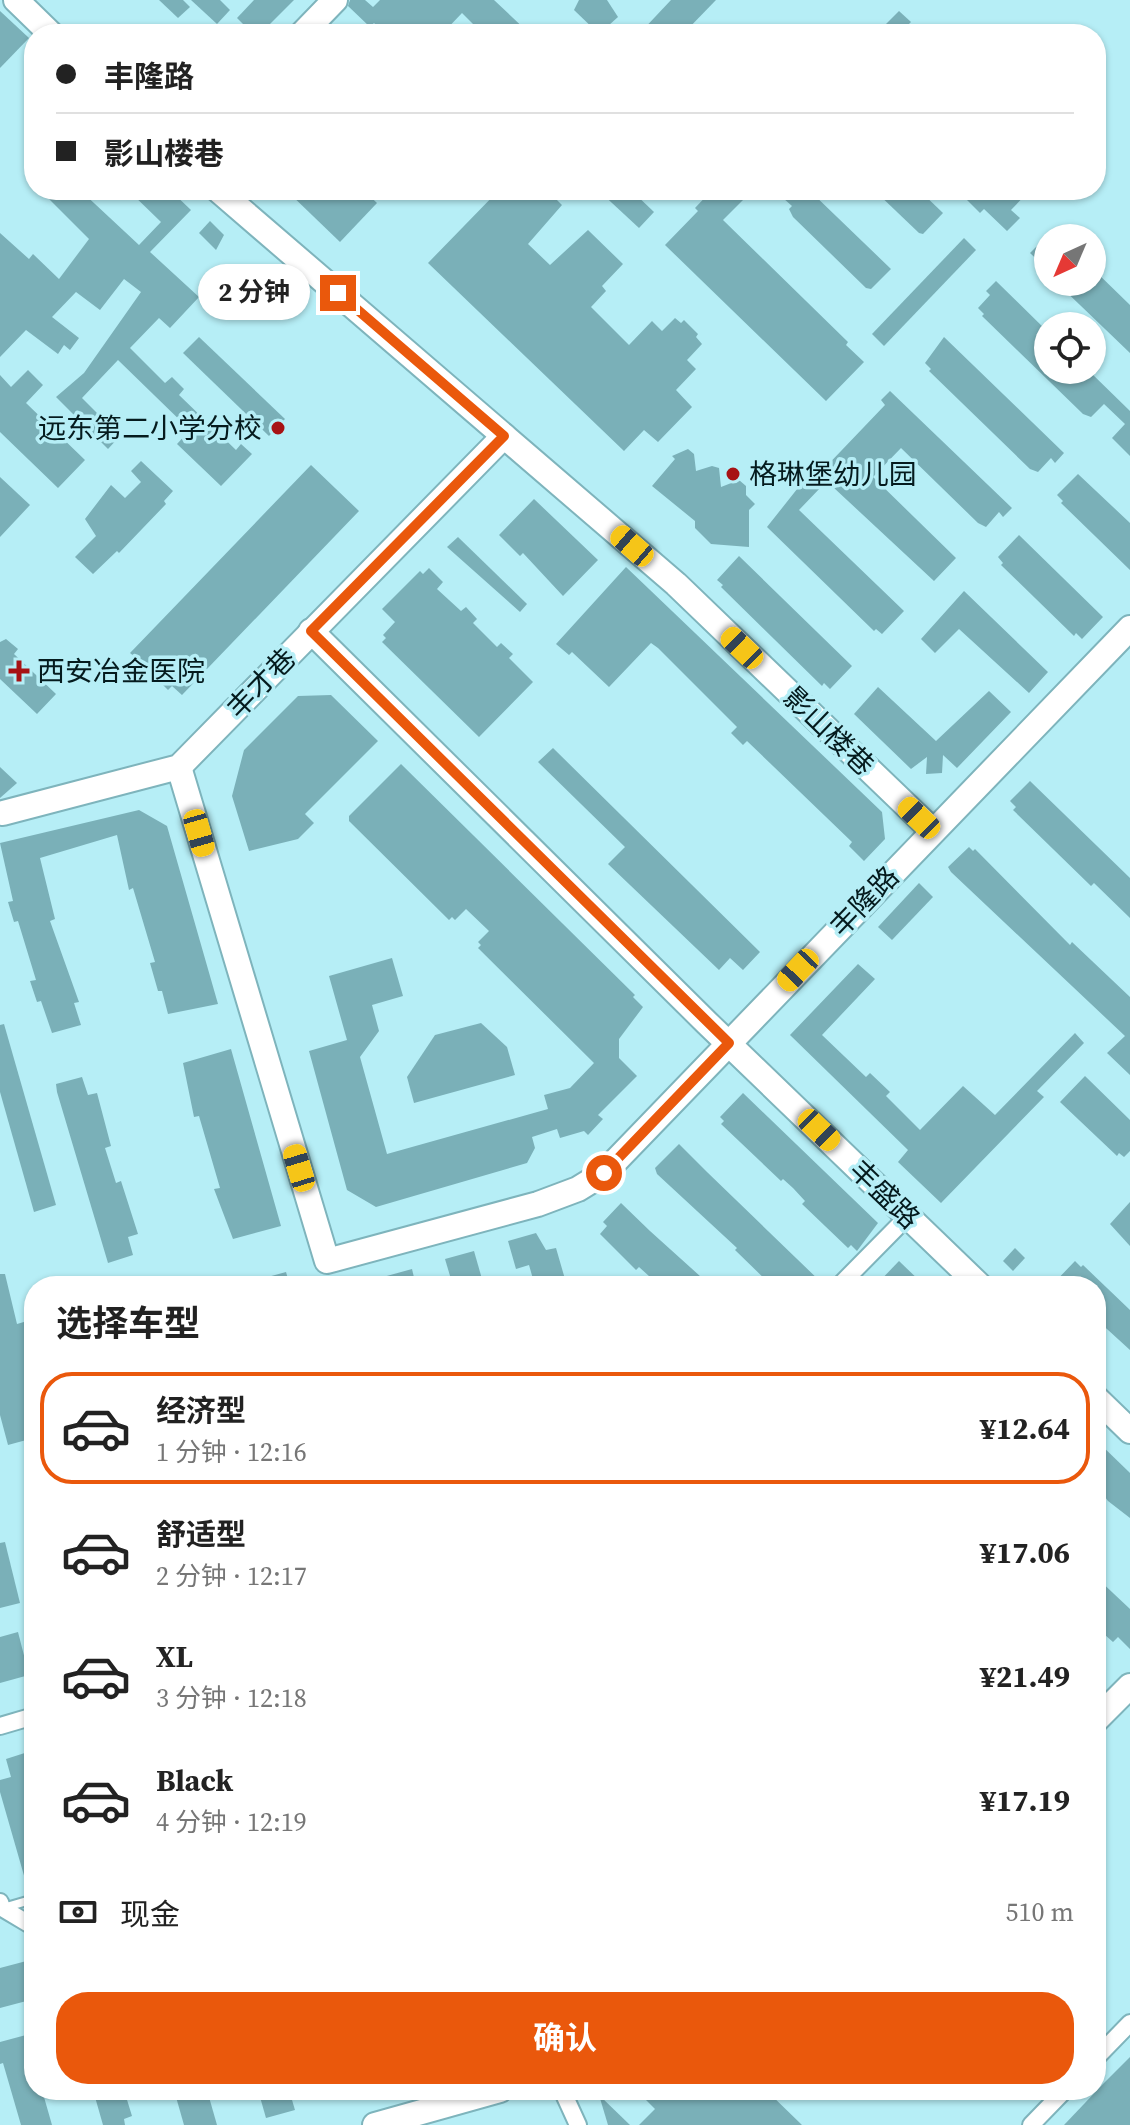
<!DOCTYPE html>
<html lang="zh">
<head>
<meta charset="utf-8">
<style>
  body { margin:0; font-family:"Source Serif 4","Noto Sans SC",serif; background:#f6f6f6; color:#222; height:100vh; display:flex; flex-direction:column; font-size:30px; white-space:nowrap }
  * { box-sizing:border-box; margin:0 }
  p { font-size:26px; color:#767676 }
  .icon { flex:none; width:44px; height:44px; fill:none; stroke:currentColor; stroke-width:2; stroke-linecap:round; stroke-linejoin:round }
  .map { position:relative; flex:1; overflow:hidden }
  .details { position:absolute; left:24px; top:1276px; width:1082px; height:824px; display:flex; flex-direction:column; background:#fff; border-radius:32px; box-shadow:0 2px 6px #0004 }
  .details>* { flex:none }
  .top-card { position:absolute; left:24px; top:24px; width:1082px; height:176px; border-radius:32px; box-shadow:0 2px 6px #0004; display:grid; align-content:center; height:176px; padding:0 32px; background:#fff }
  .needle { width:52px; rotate:224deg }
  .controls { position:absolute; left:1034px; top:224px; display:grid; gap:16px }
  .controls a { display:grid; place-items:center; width:72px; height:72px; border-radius:50%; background:#fff; box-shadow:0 2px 6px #0004; font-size:40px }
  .end { position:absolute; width:36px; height:36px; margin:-18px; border:10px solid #ea580c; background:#fff; box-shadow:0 0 0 4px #fff }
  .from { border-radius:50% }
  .bubble { position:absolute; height:56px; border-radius:28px; background:#fff; box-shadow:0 2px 6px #0004; font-size:26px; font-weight:700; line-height:56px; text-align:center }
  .car { position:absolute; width:24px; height:48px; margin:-24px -12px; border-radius:10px; box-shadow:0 0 6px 2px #0007; background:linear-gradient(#f5c518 24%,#345 0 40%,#f5c518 0 76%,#345 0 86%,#f5c518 0) }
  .top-card b { display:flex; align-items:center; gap:28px; height:76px; font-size:30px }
  .top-card b+b { border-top:2px solid #e0e0e0 }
  .top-card i { width:20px; height:20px; background:#222 }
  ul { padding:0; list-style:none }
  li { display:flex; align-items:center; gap:24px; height:112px; margin:0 16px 12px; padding:0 16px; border:4px solid transparent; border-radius:32px }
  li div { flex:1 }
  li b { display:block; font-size:30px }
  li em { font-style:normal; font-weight:700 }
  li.current { border-color:#ea580c }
  li>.icon { width:72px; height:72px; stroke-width:1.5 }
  h2 { padding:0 32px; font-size:36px; line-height:96px }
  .pay { display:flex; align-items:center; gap:20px; height:88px; padding:0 32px; font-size:30px }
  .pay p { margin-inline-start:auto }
  .cta { display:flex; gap:16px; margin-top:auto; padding:16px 32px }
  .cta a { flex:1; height:92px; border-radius:32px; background:#ea580c; color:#fff; font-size:32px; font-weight:700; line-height:92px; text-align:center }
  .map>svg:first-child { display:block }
  .building { fill:#7ab0b8 }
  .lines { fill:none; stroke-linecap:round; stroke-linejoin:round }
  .lane-casing { stroke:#7eb4bc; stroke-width:12 }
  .street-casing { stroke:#7eb4bc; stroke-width:20 }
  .secondary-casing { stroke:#7eb4bc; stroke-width:28 }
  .lane { stroke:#fff; stroke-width:8 }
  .street { stroke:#fff; stroke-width:16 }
  .secondary { stroke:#fff; stroke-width:24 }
  .route { stroke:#ea580c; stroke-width:10 }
  .poi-dot { fill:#a71214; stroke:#b6eef6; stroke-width:3 }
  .labels { text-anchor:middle; stroke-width:7; stroke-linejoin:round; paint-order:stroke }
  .poi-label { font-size:28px; fill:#051b1e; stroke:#b6eef6; text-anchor:start }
  .street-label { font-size:28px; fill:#051b1e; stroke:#b6eef6 }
</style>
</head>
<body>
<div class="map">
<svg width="1130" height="2125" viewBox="0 0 1130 2125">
  <rect width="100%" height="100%" fill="#b6eef6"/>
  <g class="building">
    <polygon points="159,0 183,0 190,7 178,18"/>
    <polygon points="191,0 220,0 230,10 217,24"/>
    <polygon points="254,0 294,0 260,34 253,34 237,18"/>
    <polygon points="350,0 365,0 373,7 380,0 494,0 530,34 483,34 462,13 442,34 385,34 374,23 370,27 348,6"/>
    <polygon points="579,0 607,0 618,17 599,34 574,10"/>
    <polygon points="671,0 716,0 683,34 639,34"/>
    <polygon points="0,11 29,38 0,68"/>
    <polygon points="899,11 911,22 899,34 876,34"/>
    <polygon points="40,190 80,190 139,245 161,222 128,190 170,190 191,210 150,252 199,297 170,328 159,318 130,348 165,383 172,377 184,389 179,395 236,450 241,444 252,454 221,486 177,444 190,430 118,360 82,398 120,436 108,449 56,397 84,373 141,292 124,279 100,310 76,292 52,317 79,338 70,350 64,345 58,354 26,330 0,357 0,233 29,259 33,254 59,279 89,239"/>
    <polygon points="286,190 363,190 377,203 340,242"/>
    <polygon points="499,190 547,190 562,205 528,244 550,265 588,230 623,264 602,286 606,291 591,307 629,345 652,321 662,331 675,318 681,323 684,320 698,334 696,337 702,344 687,360 696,369 676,390 692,407 658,442 644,430 624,451 428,263"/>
    <polygon points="598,190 631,190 654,212 639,228"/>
    <polygon points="712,190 753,190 723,220 848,342 846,345 864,362 826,401 665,245 698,211 695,208"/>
    <polygon points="774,190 809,190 891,269 871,289 866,288 793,217 789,209 792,206"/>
    <polygon points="874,190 919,190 943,213 923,234 919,233"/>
    <polygon points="957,190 1030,190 1011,210 1020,218 1007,231 984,209 980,213"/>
    <polygon points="210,221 224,235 216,250 199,233"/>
    <polygon points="1048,235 1048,270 1030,253"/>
    <polygon points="964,238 976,250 884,346 872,334"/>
    <polygon points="1092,268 1130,305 1130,353 1056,282 1092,282"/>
    <polygon points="996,281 1048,332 1048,370 1088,370 1130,411 1130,456 1112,438 1125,424 1104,404 1091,417 1083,414 982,316 984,314 978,308 990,295 986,291"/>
    <polygon points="199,337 285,419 269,436 183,353"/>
    <polygon points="944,337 1064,453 1055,463 1051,458 1038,472 1030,469 929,371 931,369 925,363"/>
    <polygon points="28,370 43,385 26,403 85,460 58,488 0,432 0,375 11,387"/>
    <polygon points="890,391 1012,508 1003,517 999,512 986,527 978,523 901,448 873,477 956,558 934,581 819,474 885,405 881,400"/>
    <polygon points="688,449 694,454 696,471 712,466 719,468 721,487 739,480 746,486 746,495 755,504 749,510 749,547 711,544 695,528 695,521 652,486 675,459 672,456"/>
    <polygon points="141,461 173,491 164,501 166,504 119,553 117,551 93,574 75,557 96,536 85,519 111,485 125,498 141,482 131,471"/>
    <polygon points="311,465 359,511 182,695 172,686 168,690 144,666 137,673 128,664 135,657 130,653"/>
    <polygon points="809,474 822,486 799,510 904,611 882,634 876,629 874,631 767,527"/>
    <polygon points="1078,474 1130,523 1130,570 1061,503 1063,501 1057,495"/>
    <polygon points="0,477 30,505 0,537"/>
    <polygon points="534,499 598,560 563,596 523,553 520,556 499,535"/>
    <polygon points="1019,535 1103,617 1082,639 1076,633 1074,636 1001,565 1003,563 998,557"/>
    <polygon points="458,537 527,604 520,612 447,547"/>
    <polygon points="739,556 852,666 830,689 824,683 822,686 721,587 723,585 717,580"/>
    <polygon points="626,567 882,812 885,839 864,861 849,846 852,842 747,741 743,745 731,733 737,727 658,648 651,643 609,687 572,652 569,655 556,644"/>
    <polygon points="429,568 443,582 437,589 461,611 466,607 477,619 473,623 497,647 501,643 513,654 509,658 533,682 479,737 382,642 386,638 383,635 395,622 382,609 420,571 423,574"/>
    <polygon points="964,591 1048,672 1029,693 959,629 935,653 921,639"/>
    <polygon points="6,639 18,649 14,654 56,694 37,714 0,679 0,642"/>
    <polygon points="878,687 936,741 989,691 1011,712 957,768 943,755 942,773 926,774 927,757 911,769 854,714"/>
    <polygon points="331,695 378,741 305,814 314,823 298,839 249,851 232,796 244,750 298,696"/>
    <polygon points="553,748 760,952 743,970 730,958 719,970 608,864 625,847 538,762"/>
    <polygon points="401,764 635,995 633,997 643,1007 619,1039 619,1058 637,1076 598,1115 603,1119 588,1135 584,1131 560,1138 557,1129 532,1137 535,1148 527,1163 376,1207 347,1190 309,1051 347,1040 329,976 392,958 403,996 372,1005 379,1031 360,1057 387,1154 548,1109 544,1095 570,1088 594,1063 478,948 481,945 478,942 489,931 466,909 455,920 452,917 449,920 349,821 349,816"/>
    <polygon points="0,767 17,783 0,798"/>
    <polygon points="1030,781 1130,878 1130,918 1094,883 1091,886 1013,810 1016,807 1010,801"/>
    <polygon points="139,810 167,826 218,1004 168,1014 162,991 158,991 150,963 155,962 133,888 129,890 117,835 40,858 55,919 50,921 79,1002 74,1003 81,1025 52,1033 41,1001 37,1002 30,981 36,980 18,921 14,922 8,902 13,901 0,843"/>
    <polygon points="969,847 973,851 975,849 1070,945 1072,942 1130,997 1130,1075 1107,1053 1125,1036 951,872 948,867"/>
    <polygon points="919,883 933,897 892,940 878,927"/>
    <polygon points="858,964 875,979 822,1035 866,1077 870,1073 890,1092 886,1096 920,1130 963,1086 995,1115 1075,1033 1084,1043 1037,1091 1044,1097 941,1203 898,1162 908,1150 790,1035"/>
    <polygon points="481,1023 507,1047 515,1075 414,1103 407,1077 435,1035"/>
    <polygon points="4,1024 56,1205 34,1212 0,1092 0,1025"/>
    <polygon points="231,1049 281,1226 233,1239 214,1189 220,1188 199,1116 194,1117 183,1063"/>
    <polygon points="1085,1076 1130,1120 1130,1151 1124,1157 1119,1153 1117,1156 1060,1102"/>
    <polygon points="82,1077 88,1095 97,1093 111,1146 105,1148 116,1183 121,1181 138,1234 128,1237 133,1255 108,1263 57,1092 56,1084"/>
    <polygon points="743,1093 878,1223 857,1251 851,1245 848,1248 802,1204 805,1201 793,1188 783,1179 781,1181 721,1124 724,1121 720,1117"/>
    <polygon points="679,1144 707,1172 825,1286 787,1286 779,1279 772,1286 735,1250 737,1248 657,1174 655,1168"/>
    <polygon points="1130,1202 1130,1246 1110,1224"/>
    <polygon points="621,1203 650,1231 711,1286 660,1286 639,1267 636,1270 600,1234 607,1226 603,1222"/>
    <polygon points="536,1233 546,1250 556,1248 567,1286 535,1286 529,1265 516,1269 508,1241"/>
    <polygon points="1015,1248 1025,1258 1013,1271 1003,1261"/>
    <polygon points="474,1251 484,1286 453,1286 445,1259"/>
    <polygon points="899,1261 925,1286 875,1286"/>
    <polygon points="1075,1261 1081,1267 1083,1265 1130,1310 1130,1350 1096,1319 1096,1286 1051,1286"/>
    <polygon points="412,1269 416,1286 366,1286 365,1282"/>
    <polygon points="286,1272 290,1286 250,1286 249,1282"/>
    <polygon points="0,1274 5,1274 17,1324 34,1319 34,1427 27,1429 30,1439 8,1445 0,1415"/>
    <polygon points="1096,1440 1130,1473 1130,1518 1108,1501 1096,1485"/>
    <polygon points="5,1542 20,1603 0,1608 0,1543"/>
    <polygon points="1096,1577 1130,1609 1130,1649 1118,1637 1113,1642 1096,1627"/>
    <polygon points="18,1632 29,1675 0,1683 0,1637"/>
    <polygon points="34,1750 34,1780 28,1782 34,1801 34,1892 29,1893 0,1792 0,1780 11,1777 6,1759"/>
    <polygon points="34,1959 34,1999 0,2008 0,1968"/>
    <polygon points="26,2035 34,2062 34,2090 42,2090 52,2125 21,2125 3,2063 0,2064 0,2042"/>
    <polygon points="1130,2057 1130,2125 1064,2125 1103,2084"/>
    <polygon points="93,2090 124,2090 132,2116 124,2119 125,2125 103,2125"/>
    <polygon points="174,2090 207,2090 217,2125 184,2125"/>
    <polygon points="258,2090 289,2090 295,2110 266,2118"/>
    <polygon points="636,2090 766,2090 802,2125 639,2125 655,2109"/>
    <polygon points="599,2095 630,2125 608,2125"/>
  </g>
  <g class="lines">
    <g class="lane-casing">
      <polyline id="lane" points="3,1908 34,1899"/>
    </g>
    <g class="street-casing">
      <g id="street">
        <polyline points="839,1286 908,1216"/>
        <polyline points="0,1726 34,1716"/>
        <polyline points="0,1902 2,1908 34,1927"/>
        <polyline points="1096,2058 1130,2023"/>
        <polyline points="562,2090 578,2125"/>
        <polyline points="1031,2125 1065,2090"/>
      </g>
    </g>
    <g class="secondary-casing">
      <g id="secondary">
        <polyline points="16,0 51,34"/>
        <polyline points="302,34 335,0"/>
        <polyline points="218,190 676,584 933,831"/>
        <polyline points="311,631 707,1023 980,1286"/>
        <polyline points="179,767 327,1261 538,1204 578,1189 604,1173 1130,628"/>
        <polyline points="3,813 179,767 504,436"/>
        <polyline points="1096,1398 1130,1431"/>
        <polyline points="1096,1720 1130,1686"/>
        <polyline points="375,2125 500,2090"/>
      </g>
    </g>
    <use href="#lane" class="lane"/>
    <use href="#street" class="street"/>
    <use href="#secondary" class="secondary"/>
  </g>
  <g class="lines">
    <polyline class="route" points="338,293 504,436 311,631 729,1043 604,1173"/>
  </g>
  <g class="poi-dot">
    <circle cx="278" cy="428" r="8"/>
    <circle cx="733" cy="474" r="8"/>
    <path d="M15 659h8v8h8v8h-8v8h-8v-8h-8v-8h8z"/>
  </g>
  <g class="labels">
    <g class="poi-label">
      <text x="262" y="438" text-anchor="end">远东第二小学分校</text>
      <text x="749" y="484">格琳堡幼儿园</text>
      <text x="37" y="681">西安冶金医院</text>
    </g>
    <g class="street-label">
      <text transform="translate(261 683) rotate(-46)" y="10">丰才巷</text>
      <text transform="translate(829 731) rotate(44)" y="10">影山楼巷</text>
      <text transform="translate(864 901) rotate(-46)" y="10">丰隆路</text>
      <text transform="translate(885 1194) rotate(44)" y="10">丰盛路</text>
    </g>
  </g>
</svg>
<div class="controls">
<a><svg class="needle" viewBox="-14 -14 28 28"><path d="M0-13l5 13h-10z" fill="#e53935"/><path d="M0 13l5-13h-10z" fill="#767676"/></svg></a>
<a><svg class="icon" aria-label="locate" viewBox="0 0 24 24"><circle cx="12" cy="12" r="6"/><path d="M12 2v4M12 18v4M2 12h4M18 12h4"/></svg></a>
</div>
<i class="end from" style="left:604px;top:1173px"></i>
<i class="end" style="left:338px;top:293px"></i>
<div class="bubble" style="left:198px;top:264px;width:112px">2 分钟</div>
<i class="car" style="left:632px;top:546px;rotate:311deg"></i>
<i class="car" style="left:742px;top:648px;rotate:314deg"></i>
<i class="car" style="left:919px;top:818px;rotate:314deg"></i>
<i class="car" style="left:199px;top:833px;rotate:164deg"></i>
<i class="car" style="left:798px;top:970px;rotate:223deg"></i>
<i class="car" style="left:819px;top:1130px;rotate:134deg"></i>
<i class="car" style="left:299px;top:1168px;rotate:343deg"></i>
<div class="top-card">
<b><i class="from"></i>丰隆路</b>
<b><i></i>影山楼巷</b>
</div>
<section class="details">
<h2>选择车型</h2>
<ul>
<li class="current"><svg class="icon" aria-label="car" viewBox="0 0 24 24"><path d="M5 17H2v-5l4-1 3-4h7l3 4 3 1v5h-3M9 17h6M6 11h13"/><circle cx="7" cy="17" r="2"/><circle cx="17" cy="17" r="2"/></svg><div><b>经济型</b><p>1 分钟 · 12:16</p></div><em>¥12.64</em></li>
<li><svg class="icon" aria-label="car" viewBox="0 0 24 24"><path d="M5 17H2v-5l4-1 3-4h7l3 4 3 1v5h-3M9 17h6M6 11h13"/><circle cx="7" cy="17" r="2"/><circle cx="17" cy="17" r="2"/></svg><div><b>舒适型</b><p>2 分钟 · 12:17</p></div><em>¥17.06</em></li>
<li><svg class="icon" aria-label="car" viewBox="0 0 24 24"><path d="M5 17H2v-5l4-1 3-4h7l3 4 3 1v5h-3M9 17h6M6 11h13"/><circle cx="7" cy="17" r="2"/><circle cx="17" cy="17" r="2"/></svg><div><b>XL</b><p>3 分钟 · 12:18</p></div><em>¥21.49</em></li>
<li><svg class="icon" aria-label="car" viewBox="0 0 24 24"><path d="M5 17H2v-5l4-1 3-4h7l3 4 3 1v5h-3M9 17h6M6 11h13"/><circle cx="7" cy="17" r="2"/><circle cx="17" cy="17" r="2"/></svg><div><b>Black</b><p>4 分钟 · 12:19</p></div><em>¥17.19</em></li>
</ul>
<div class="pay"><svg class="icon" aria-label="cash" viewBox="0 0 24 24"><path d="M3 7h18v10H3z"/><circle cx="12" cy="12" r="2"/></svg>现金<p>510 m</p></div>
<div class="cta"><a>确认</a></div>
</section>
</div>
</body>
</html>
